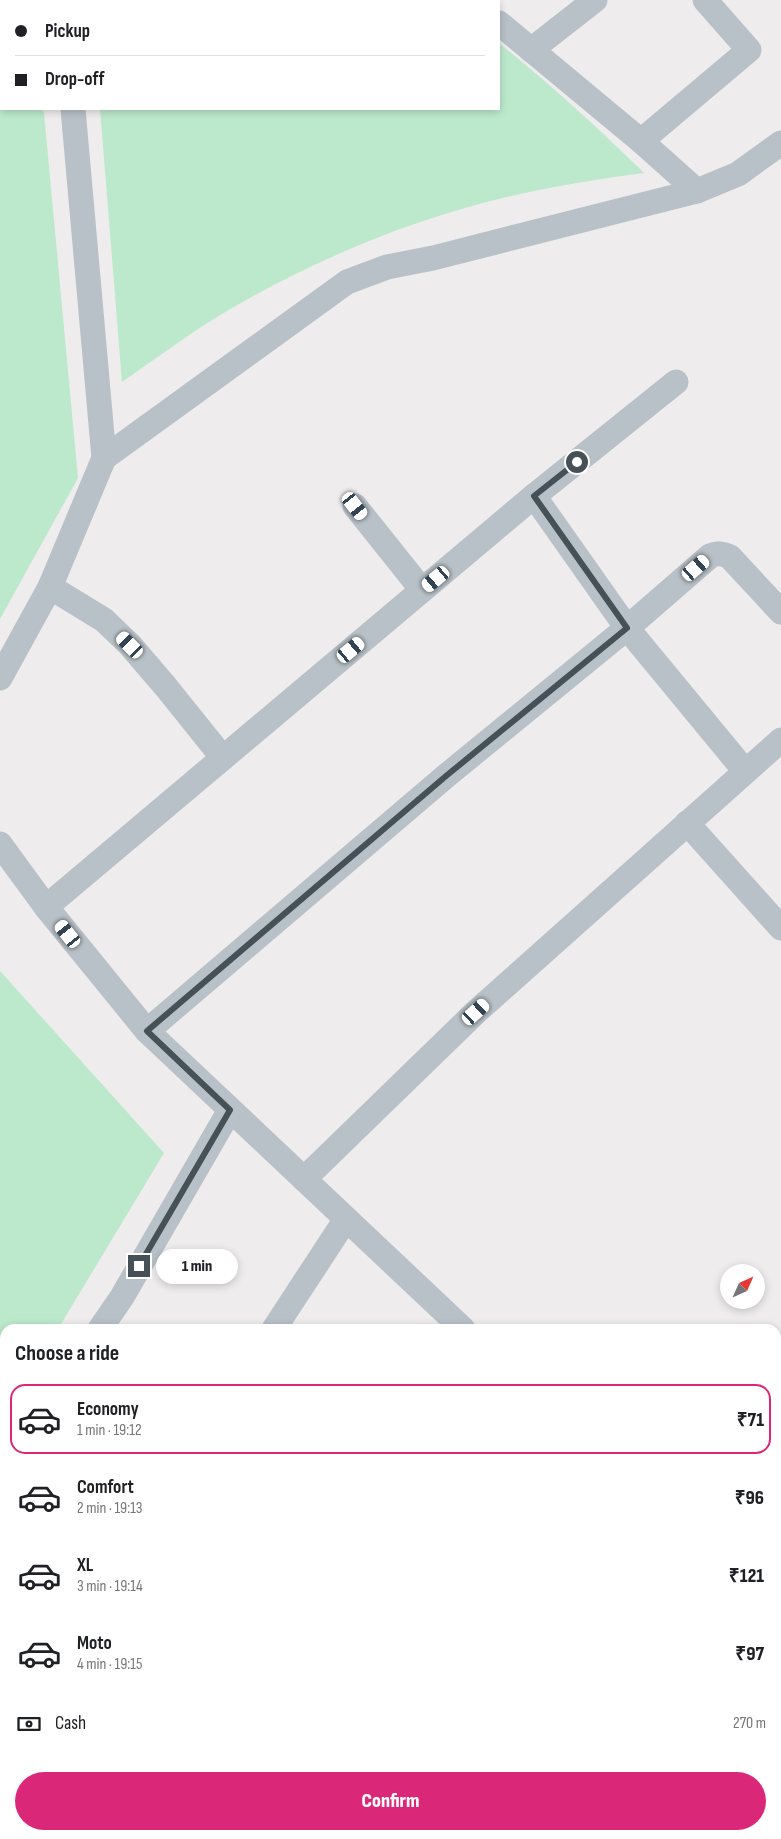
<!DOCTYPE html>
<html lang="en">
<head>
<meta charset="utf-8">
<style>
  body { margin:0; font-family:"Sofia Sans Condensed",sans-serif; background:#f2f2f2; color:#202124; height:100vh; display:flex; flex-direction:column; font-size:19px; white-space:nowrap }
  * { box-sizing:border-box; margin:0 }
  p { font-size:16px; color:#757577 }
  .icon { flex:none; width:28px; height:28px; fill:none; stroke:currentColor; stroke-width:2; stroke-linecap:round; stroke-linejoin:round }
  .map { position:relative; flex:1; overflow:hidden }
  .panel { position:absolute; left:0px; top:1324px; width:781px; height:516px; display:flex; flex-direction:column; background:#fff; border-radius:15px 15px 0 0; box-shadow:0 2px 8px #0003 }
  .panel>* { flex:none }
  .guide { position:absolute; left:0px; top:0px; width:500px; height:110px; box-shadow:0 2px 8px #0003; display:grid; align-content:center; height:110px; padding:0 15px; background:#fff }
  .needle { width:32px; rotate:45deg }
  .buttons { position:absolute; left:720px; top:1264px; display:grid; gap:10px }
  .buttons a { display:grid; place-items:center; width:45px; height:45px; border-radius:50%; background:#fff; box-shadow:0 2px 8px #0003; font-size:25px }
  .end { position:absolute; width:22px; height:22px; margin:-11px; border:6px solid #465057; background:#fff; box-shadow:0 0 0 2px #fff }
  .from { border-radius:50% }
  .bubble { position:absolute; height:35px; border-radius:18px; background:#fff; box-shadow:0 2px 8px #0003; font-size:16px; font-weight:800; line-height:35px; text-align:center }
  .car { position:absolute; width:15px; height:30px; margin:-15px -8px; border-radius:6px; box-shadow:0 0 4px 1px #0007; background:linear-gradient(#fff 24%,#345 0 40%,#fff 0 76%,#345 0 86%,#fff 0) }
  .guide b { display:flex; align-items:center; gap:18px; height:48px; font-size:19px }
  .guide b+b { border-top:1px solid #e0e0e0 }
  .guide i { width:12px; height:12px; background:#202124 }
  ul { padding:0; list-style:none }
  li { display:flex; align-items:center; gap:15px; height:70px; margin:0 10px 8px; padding:0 5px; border:2px solid transparent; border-radius:15px }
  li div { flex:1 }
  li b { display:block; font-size:19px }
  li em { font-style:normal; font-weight:800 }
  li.selected { border-color:#db2777 }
  li>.icon { width:45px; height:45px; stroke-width:1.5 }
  h2 { padding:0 15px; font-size:22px; line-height:60px }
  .pay { display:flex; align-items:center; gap:12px; height:55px; padding:0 15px; font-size:19px }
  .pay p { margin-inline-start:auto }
  .cta { display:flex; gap:10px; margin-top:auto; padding:10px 15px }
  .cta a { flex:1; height:58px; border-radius:30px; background:#db2777; color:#fff; font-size:20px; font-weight:800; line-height:58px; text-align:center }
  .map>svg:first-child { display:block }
  .green { fill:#bce9cc }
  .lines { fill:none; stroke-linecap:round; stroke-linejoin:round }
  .highway-casing { stroke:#728ba3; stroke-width:30 }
  .street { stroke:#b8c1c7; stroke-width:25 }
  .highway { stroke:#87a0b7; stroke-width:28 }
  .rail { stroke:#aeb1b6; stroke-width:4 }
  .route { stroke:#465057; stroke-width:6 }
</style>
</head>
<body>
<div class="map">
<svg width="781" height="1839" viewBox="0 0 781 1839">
  <rect width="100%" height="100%" fill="#eeecec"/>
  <g class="green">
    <polygon points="132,0 438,0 440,1 131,1"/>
    <polygon points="0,10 1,109 42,109 44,113 78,478 0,619"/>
    <path d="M499,43C550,84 597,127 644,173C583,181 524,191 465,208C384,231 305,266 232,308C194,330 158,357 122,382L100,109H499Z"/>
    <polygon points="0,971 164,1153 58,1329 5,1329 5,1417 0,1426"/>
    <polygon points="5,1647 5,1682 0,1682 0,1655"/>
  </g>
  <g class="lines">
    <g class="highway-casing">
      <g id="highway">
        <polyline points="0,1773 5,1774"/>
        <polyline points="0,1803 5,1804"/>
        <polyline points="164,1835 184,1839"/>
        <polyline points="301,1835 320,1839"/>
      </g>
    </g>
    <g class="street">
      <polyline points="471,0 472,1"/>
      <polyline points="45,1 47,0"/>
      <polyline points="499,23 641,141 697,191"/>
      <polyline points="531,50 595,0"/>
      <polyline points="641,141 749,50 705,0"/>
      <polyline points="104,458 347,282 387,267 433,258 697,191 738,174 781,143"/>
      <polyline points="534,496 627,628 745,771"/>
      <polyline points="355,506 422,590"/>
      <polyline points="50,587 104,620 130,645 166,687 223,758"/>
      <polyline points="0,678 50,587 104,458 73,109"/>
      <polyline points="687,823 781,928"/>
      <polyline points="0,844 46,907 147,1031 463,1329"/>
      <polyline points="46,907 534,496 676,382"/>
      <path d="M147,1031L446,776L627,628L710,556C718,553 722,553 730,557L781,612"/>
      <polyline points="304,1179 476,1012 781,740"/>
      <polyline points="100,1329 122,1297 230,1110"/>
      <polyline points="274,1329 346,1219"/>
      <polyline points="0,1491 5,1482"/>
      <polyline points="776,1709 781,1715"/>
    </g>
    <use href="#highway" class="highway"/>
    <g class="rail">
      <polyline points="0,1727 5,1728"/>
      <polyline points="0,1751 5,1752"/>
      <polyline points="360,1835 377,1839"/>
      <polyline points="465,1835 478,1839"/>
    </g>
  </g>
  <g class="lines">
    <polyline class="route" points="139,1266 230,1110 147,1031 446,776 627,628 534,496 577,462"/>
  </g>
</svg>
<div class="buttons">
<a><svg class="needle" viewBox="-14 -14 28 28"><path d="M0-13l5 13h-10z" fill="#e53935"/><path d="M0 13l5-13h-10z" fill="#757577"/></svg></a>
</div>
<i class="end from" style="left:577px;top:462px"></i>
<i class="end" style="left:139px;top:1266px"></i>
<div class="bubble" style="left:156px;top:1249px;width:82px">1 min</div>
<i class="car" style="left:355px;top:506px;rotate:142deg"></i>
<i class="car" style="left:696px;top:568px;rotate:49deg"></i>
<i class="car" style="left:436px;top:579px;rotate:230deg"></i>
<i class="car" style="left:130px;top:645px;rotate:315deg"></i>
<i class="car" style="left:351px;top:650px;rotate:50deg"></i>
<i class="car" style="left:68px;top:934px;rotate:321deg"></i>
<i class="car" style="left:476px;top:1012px;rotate:48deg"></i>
<div class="guide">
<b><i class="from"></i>Pickup</b>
<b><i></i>Drop-off</b>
</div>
<section class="panel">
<h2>Choose a ride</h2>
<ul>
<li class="selected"><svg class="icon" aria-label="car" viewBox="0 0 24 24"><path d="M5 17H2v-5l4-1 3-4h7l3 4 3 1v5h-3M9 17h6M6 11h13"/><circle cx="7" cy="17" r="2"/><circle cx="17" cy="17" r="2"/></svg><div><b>Economy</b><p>1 min · 19:12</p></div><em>₹71</em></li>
<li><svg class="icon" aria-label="car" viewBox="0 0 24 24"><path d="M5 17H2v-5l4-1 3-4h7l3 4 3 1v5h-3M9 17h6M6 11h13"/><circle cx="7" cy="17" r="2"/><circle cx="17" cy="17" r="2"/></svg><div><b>Comfort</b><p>2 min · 19:13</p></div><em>₹96</em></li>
<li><svg class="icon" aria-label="car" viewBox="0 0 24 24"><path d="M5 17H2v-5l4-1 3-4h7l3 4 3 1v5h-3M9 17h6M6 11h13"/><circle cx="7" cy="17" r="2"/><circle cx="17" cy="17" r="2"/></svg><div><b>XL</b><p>3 min · 19:14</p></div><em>₹121</em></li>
<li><svg class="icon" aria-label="car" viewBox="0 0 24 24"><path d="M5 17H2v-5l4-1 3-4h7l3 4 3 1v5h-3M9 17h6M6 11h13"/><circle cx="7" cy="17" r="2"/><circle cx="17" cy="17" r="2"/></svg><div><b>Moto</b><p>4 min · 19:15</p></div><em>₹97</em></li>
</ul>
<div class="pay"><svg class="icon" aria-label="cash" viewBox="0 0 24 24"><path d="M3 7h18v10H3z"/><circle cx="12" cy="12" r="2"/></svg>Cash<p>270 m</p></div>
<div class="cta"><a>Confirm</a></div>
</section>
</div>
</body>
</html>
